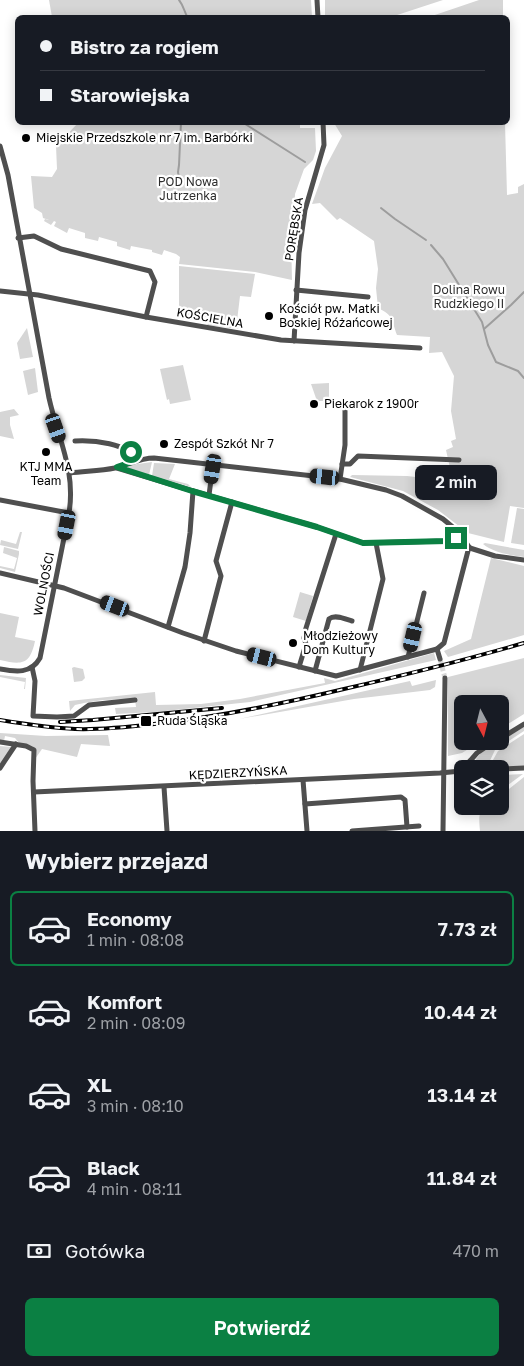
<!DOCTYPE html>
<html lang="pl">
<head>
<meta charset="utf-8">
<style>
  body { margin:0; font-family:"Golos Text",sans-serif; background:#20242c; color:#f1f3f6; height:100vh; display:flex; flex-direction:column; font-size:19px; white-space:nowrap }
  * { box-sizing:border-box; margin:0 }
  p { font-size:16px; color:#9ea1a6 }
  .icon { flex:none; width:28px; height:28px; fill:none; stroke:currentColor; stroke-width:2; stroke-linecap:round; stroke-linejoin:round }
  .map { position:relative; height:831px; overflow:hidden }
  .drawer { display:flex; flex-direction:column; background:#171b24; flex:1 }
  .drawer>* { flex:none }
  .hud { position:absolute; left:15px; top:15px; width:495px; height:110px; border-radius:8px; box-shadow:0 2px 12px #0003; display:grid; align-content:center; height:110px; padding:0 25px; background:#171b24 }
  .needle { width:32px; rotate:173deg }
  .buttons { position:absolute; left:454px; top:695px; display:grid; gap:10px }
  .buttons a { display:grid; place-items:center; width:55px; height:55px; border-radius:8px; background:#171b24; box-shadow:0 2px 12px #0003; font-size:25px }
  .end { position:absolute; width:22px; height:22px; margin:-11px; border:6px solid #0b8043; background:#fff; box-shadow:0 0 0 2px #fff }
  .from { border-radius:50% }
  .bubble { position:absolute; height:35px; border-radius:8px; background:#171b24; box-shadow:0 2px 12px #0003; font-size:16px; font-weight:600; line-height:35px; text-align:center }
  .car { position:absolute; width:15px; height:30px; margin:-15px -8px; border-radius:6px; box-shadow:0 0 4px 1px #0007; background:linear-gradient(#222 24%,#8ab4d8 0 40%,#222 0 76%,#8ab4d8 0 86%,#222 0) }
  .hud b { display:flex; align-items:center; gap:18px; height:48px; font-size:19px }
  .hud b+b { border-top:1px solid #363941 }
  .hud i { width:12px; height:12px; background:#f1f3f6 }
  ul { padding:0; list-style:none }
  li { display:flex; align-items:center; gap:15px; height:75px; margin:0 10px 8px; padding:0 15px; border:2px solid transparent; border-radius:8px }
  li div { flex:1 }
  li b { display:block; font-size:19px }
  li em { font-style:normal; font-weight:600 }
  li.current { border-color:#0b8043 }
  li>.icon { width:45px; height:45px; stroke-width:1.5 }
  h2 { padding:0 25px; font-size:22px; line-height:60px }
  .pay { display:flex; align-items:center; gap:12px; height:55px; padding:0 25px; font-size:19px }
  .pay p { margin-inline-start:auto }
  .cta { display:flex; gap:10px; margin-top:auto; padding:10px 25px }
  .cta a { flex:1; height:58px; border-radius:8px; background:#0b8043; color:#fff; font-size:20px; font-weight:600; line-height:58px; text-align:center }
  .map>svg:first-child { display:block }
  .green { fill:#d6d6d6 }
  .lines { fill:none; stroke-linecap:round; stroke-linejoin:round }
  .stream { stroke:#9d9d9d; stroke-width:2 }
  .minor-tunnel { stroke:#d9d9d9; stroke-width:5; stroke-dasharray:5 2.5; stroke-linecap:butt }
  .minor { stroke:#4f4f4f; stroke-width:5 }
  .rail-casing { stroke:#000; stroke-width:4 }
  .rail { stroke:#fff; stroke-width:2; stroke-dasharray:5.5; stroke-linecap:butt }
  .route { stroke:#0b8043; stroke-width:6 }
  .poi-dot { fill:#000; stroke:#fff; stroke-width:2 }
  .labels { text-anchor:middle; stroke-width:4.5; stroke-linejoin:round; paint-order:stroke }
  .poi-label { font-size:12px; fill:#000; stroke:#fff; text-anchor:start }
  .park-label { font-size:12px; fill:#2d2d2d; stroke:#fff }
  .street-label { font-size:12px; fill:#000; stroke:#fff }
</style>
</head>
<body>
<div class="map">
<svg width="524" height="831" viewBox="0 0 524 831">
  <rect width="100%" height="100%" fill="#fff"/>
  <g class="green">
    <polygon points="49,0 311,0 312,17 52,17"/>
    <polygon points="325,0 443,0 391,17 325,18"/>
    <polygon points="479,0 503,0 503,17 429,17"/>
    <polygon points="300,123 300,128 315,128 316,151 313,160 304,169 295,194 294,231 291,238 292,280 255,272 179,264 180,257 176,254 164,250 162,255 152,252 152,250 131,246 130,250 117,246 117,242 99,237 98,241 85,238 85,233 69,228 67,233 54,226 56,222 54,221 51,225 44,221 45,219 49,220 43,218 42,213 34,208 31,176 52,177 57,169 56,146 78,123"/>
    <path d="M334,123H505L507,195L518,193V187L524,184V508L510,506L504,542L468,533L438,510L403,491L350,477L352,475L407,476L449,481L450,468L446,450L453,447L451,441L456,439L451,411L454,376L442,352L429,353L430,337L397,335C391,319 394,316 378,308L376,288L378,269L374,241L340,218L337,220L320,203L312,204L325,168L342,136Z"/>
    <polygon points="179,266 255,274 251,297 240,296 237,321 179,314"/>
    <polygon points="210,321 239,324 238,329 207,325"/>
    <polygon points="27,328 33,357 20,359 17,343"/>
    <polygon points="183,365 191,400 170,404 169,399 167,400 160,369"/>
    <polygon points="35,368 38,392 28,395 23,371"/>
    <polygon points="329,383 329,401 317,401 311,384"/>
    <polygon points="14,409 19,415 10,417 10,425 14,439 0,436 0,412"/>
    <polygon points="152,462 149,475 127,468 131,465"/>
    <polygon points="154,463 175,464 169,479 188,484 191,487 152,476"/>
    <polygon points="517,508 524,509 524,545 511,543"/>
    <polygon points="20,532 22,532 18,549 0,545 1,540 16,544"/>
    <path d="M485,543L524,550V557C510,555 494,553 483,544Z"/>
    <polygon points="4,547 19,551 19,554 15,572 0,568 0,566 14,569 17,558 3,553"/>
    <polygon points="491,558 524,566 524,635 448,657 444,651 471,639"/>
    <polygon points="300,592 313,596 306,621 293,617"/>
    <path d="M0,613L19,617L15,637L35,641C30,665 22,665 0,660Z"/>
    <polygon points="434,653 436,660 250,702 156,712 116,714 115,708 136,707 135,699 103,700 84,703 75,705 70,711 69,701 155,692 156,705 201,704 240,699 325,683 324,678 335,681"/>
    <polygon points="524,658 524,714 500,729 500,704 462,704 462,741 481,741 462,753 448,756 448,677"/>
    <polygon points="74,667 83,669 85,678 82,681 74,682 72,668"/>
    <polygon points="0,675 26,678 25,689 24,689 25,682 0,677"/>
    <polygon points="436,680 435,687 430,690 354,699 239,719 410,681 412,686"/>
    <polygon points="524,727 524,731 495,750 487,767 478,765 476,759 481,753"/>
    <polygon points="0,733 46,736 108,735 110,746 81,744 77,757 42,749 35,759 36,750 32,746 19,743 15,738 5,736 4,741 0,740"/>
    <polygon points="524,734 524,766 489,767 498,751"/>
    <polygon points="0,746 12,747 0,766"/>
    <polygon points="523,774 500,791 500,775"/>
    <path d="M524,777V831H480C478,811 479,806 500,806V796Z"/>
  </g>
  <g class="lines">
    <g class="stream">
      <path d="M179,0C184,6 184,12 188,18"/>
      <polyline points="242,122 305,162"/>
      <polyline points="179,179 178,172 179,165 181,122"/>
      <polyline points="381,208 395,219 426,240"/>
      <polyline points="431,245 443,259 482,322 488,345 496,362 518,371 524,378"/>
      <polyline points="484,329 511,305 524,292"/>
    </g>
    <polyline class="minor-tunnel" points="440,659 445,678"/>
    <g class="minor">
      <polyline points="317,0 318,18"/>
      <path d="M0,146L8,175L49,398C58,439 76,470 69,513L40,658C31,674 16,672 0,669"/>
      <polyline points="18,238 34,236 61,249 150,271 155,282 146,317"/>
      <polyline points="296,290 368,297"/>
      <polyline points="0,291 38,295 146,317 281,340 420,348"/>
      <polyline points="294,341 299,253 305,210 324,145 323,122"/>
      <path d="M75,441C93,440 128,443 137,460"/>
      <polyline points="342,464 350,464 358,456 459,460"/>
      <polyline points="117,468 193,491 317,527 363,543 447,541 454,539 460,533"/>
      <path d="M70,473C85,471 100,471 115,468C129,465 139,458 154,458L340,479L386,490L402,496L443,519L460,533L469,547"/>
      <polyline points="340,479 345,445 345,408"/>
      <polyline points="209,495 213,465"/>
      <polyline points="0,500 69,513"/>
      <polyline points="448,541 495,556 524,560"/>
      <polyline points="0,573 64,588 183,633 236,651 336,676 437,649 444,643 469,547"/>
      <polyline points="168,627 185,567 190,533 193,491"/>
      <polyline points="204,641 221,576 216,561 232,502"/>
      <polyline points="437,649 440,659"/>
      <polyline points="408,657 424,593"/>
      <polyline points="32,667 35,681 33,716 57,717 74,716 89,705 135,700"/>
      <polyline points="299,667 306,644 304,638 306,628 336,534"/>
      <polyline points="360,670 383,579 376,543"/>
      <path d="M315,671L329,619C335,614 345,619 352,621"/>
      <polyline points="500,739 524,724"/>
      <polyline points="0,742 26,746 34,750 33,781 35,831"/>
      <polyline points="470,761 479,769"/>
      <polyline points="0,768 16,744"/>
      <polyline points="463,769 477,753 495,741"/>
      <polyline points="500,769 524,768"/>
      <polyline points="303,780 307,831"/>
      <polyline points="164,787 167,831"/>
      <polyline points="34,792 440,773 461,771 462,770"/>
      <polyline points="305,804 401,797 405,800 407,827"/>
      <polyline points="352,831 419,826"/>
      <polyline points="443,831 445,678"/>
    </g>
    <g class="rail-casing">
      <g id="rail">
        <path d="M0,720C25,724 50,728 75,729C102,730 128,727 154,724C219,717 281,704 344,689C405,675 465,660 524,643"/>
        <polyline points="60,722 93,720 222,708"/>
      </g>
    </g>
    <use href="#rail" class="rail"/>
  </g>
  <g class="lines">
    <polyline class="route" points="131,452 137,460 117,467 192,491 317,527 363,543 447,541 456,538"/>
  </g>
  <g class="poi-dot">
    <circle cx="26" cy="138" r="5"/>
    <circle cx="269" cy="316" r="5"/>
    <circle cx="314" cy="404" r="5"/>
    <circle cx="164" cy="444" r="5"/>
    <circle cx="46" cy="452" r="5"/>
    <circle cx="293" cy="643" r="5"/>
    <rect x="140" y="715" width="12" height="12" rx="2.5"/>
  </g>
  <g class="labels">
    <g class="poi-label">
      <text x="36" y="142">Miejskie Przedszkole nr 7 im. Barbórki</text>
      <text x="279" y="313">Kościół pw. Matki<tspan x="279" dy="14">Boskiej Różańcowej</tspan></text>
      <text x="324" y="408">Piekarok z 1900r</text>
      <text x="174" y="448">Zespół Szkół Nr 7</text>
      <text x="46" y="471" text-anchor="middle">KTJ MMA<tspan x="46" dy="14">Team</tspan></text>
      <text x="303" y="640">Młodzieżowy<tspan x="303" dy="14">Dom Kultury</tspan></text>
      <text x="157" y="725">Ruda Śląska</text>
    </g>
    <g class="park-label">
      <text x="188" y="186">POD Nowa<tspan x="188" dy="14">Jutrzenka</tspan></text>
      <text x="469" y="294">Dolina Rowu<tspan x="469" dy="14">Rudzkiego II</tspan></text>
    </g>
    <g class="street-label">
      <text transform="translate(294 229) rotate(-81)" y="4">PORĘBSKA</text>
      <text transform="translate(210 318) rotate(10)" y="4">KOŚCIELNA</text>
      <text transform="translate(44 584) rotate(-79)" y="4">WOLNOŚCI</text>
      <text transform="translate(238 773) rotate(-3)" y="4">KĘDZIERZYŃSKA</text>
    </g>
  </g>
</svg>
<div class="buttons">
<a><svg class="needle" viewBox="-14 -14 28 28"><path d="M0-13l5 13h-10z" fill="#e53935"/><path d="M0 13l5-13h-10z" fill="#9ea1a6"/></svg></a>
<a><svg class="icon" aria-label="layers" viewBox="0 0 24 24"><path d="M12 4l9 5-9 5-9-5zM3 14l9 5 9-5"/></svg></a>
</div>
<i class="end from" style="left:131px;top:452px"></i>
<i class="end" style="left:456px;top:538px"></i>
<div class="bubble" style="left:415px;top:465px;width:82px">2 min</div>
<i class="car" style="left:56px;top:428px;rotate:161deg"></i>
<i class="car" style="left:213px;top:469px;rotate:189deg"></i>
<i class="car" style="left:325px;top:477px;rotate:276deg"></i>
<i class="car" style="left:67px;top:525px;rotate:191deg"></i>
<i class="car" style="left:115px;top:606px;rotate:291deg"></i>
<i class="car" style="left:413px;top:637px;rotate:193deg"></i>
<i class="car" style="left:262px;top:657px;rotate:284deg"></i>
<div class="hud">
<b><i class="from"></i>Bistro za rogiem</b>
<b><i></i>Starowiejska</b>
</div>
</div>
<section class="drawer">
<h2>Wybierz przejazd</h2>
<ul>
<li class="current"><svg class="icon" aria-label="car" viewBox="0 0 24 24"><path d="M5 17H2v-5l4-1 3-4h7l3 4 3 1v5h-3M9 17h6M6 11h13"/><circle cx="7" cy="17" r="2"/><circle cx="17" cy="17" r="2"/></svg><div><b>Economy</b><p>1 min · 08:08</p></div><em>7.73 zł</em></li>
<li><svg class="icon" aria-label="car" viewBox="0 0 24 24"><path d="M5 17H2v-5l4-1 3-4h7l3 4 3 1v5h-3M9 17h6M6 11h13"/><circle cx="7" cy="17" r="2"/><circle cx="17" cy="17" r="2"/></svg><div><b>Komfort</b><p>2 min · 08:09</p></div><em>10.44 zł</em></li>
<li><svg class="icon" aria-label="car" viewBox="0 0 24 24"><path d="M5 17H2v-5l4-1 3-4h7l3 4 3 1v5h-3M9 17h6M6 11h13"/><circle cx="7" cy="17" r="2"/><circle cx="17" cy="17" r="2"/></svg><div><b>XL</b><p>3 min · 08:10</p></div><em>13.14 zł</em></li>
<li><svg class="icon" aria-label="car" viewBox="0 0 24 24"><path d="M5 17H2v-5l4-1 3-4h7l3 4 3 1v5h-3M9 17h6M6 11h13"/><circle cx="7" cy="17" r="2"/><circle cx="17" cy="17" r="2"/></svg><div><b>Black</b><p>4 min · 08:11</p></div><em>11.84 zł</em></li>
</ul>
<div class="pay"><svg class="icon" aria-label="cash" viewBox="0 0 24 24"><path d="M3 7h18v10H3z"/><circle cx="12" cy="12" r="2"/></svg>Gotówka<p>470 m</p></div>
<div class="cta"><a>Potwierdź</a></div>
</section>
</body>
</html>
